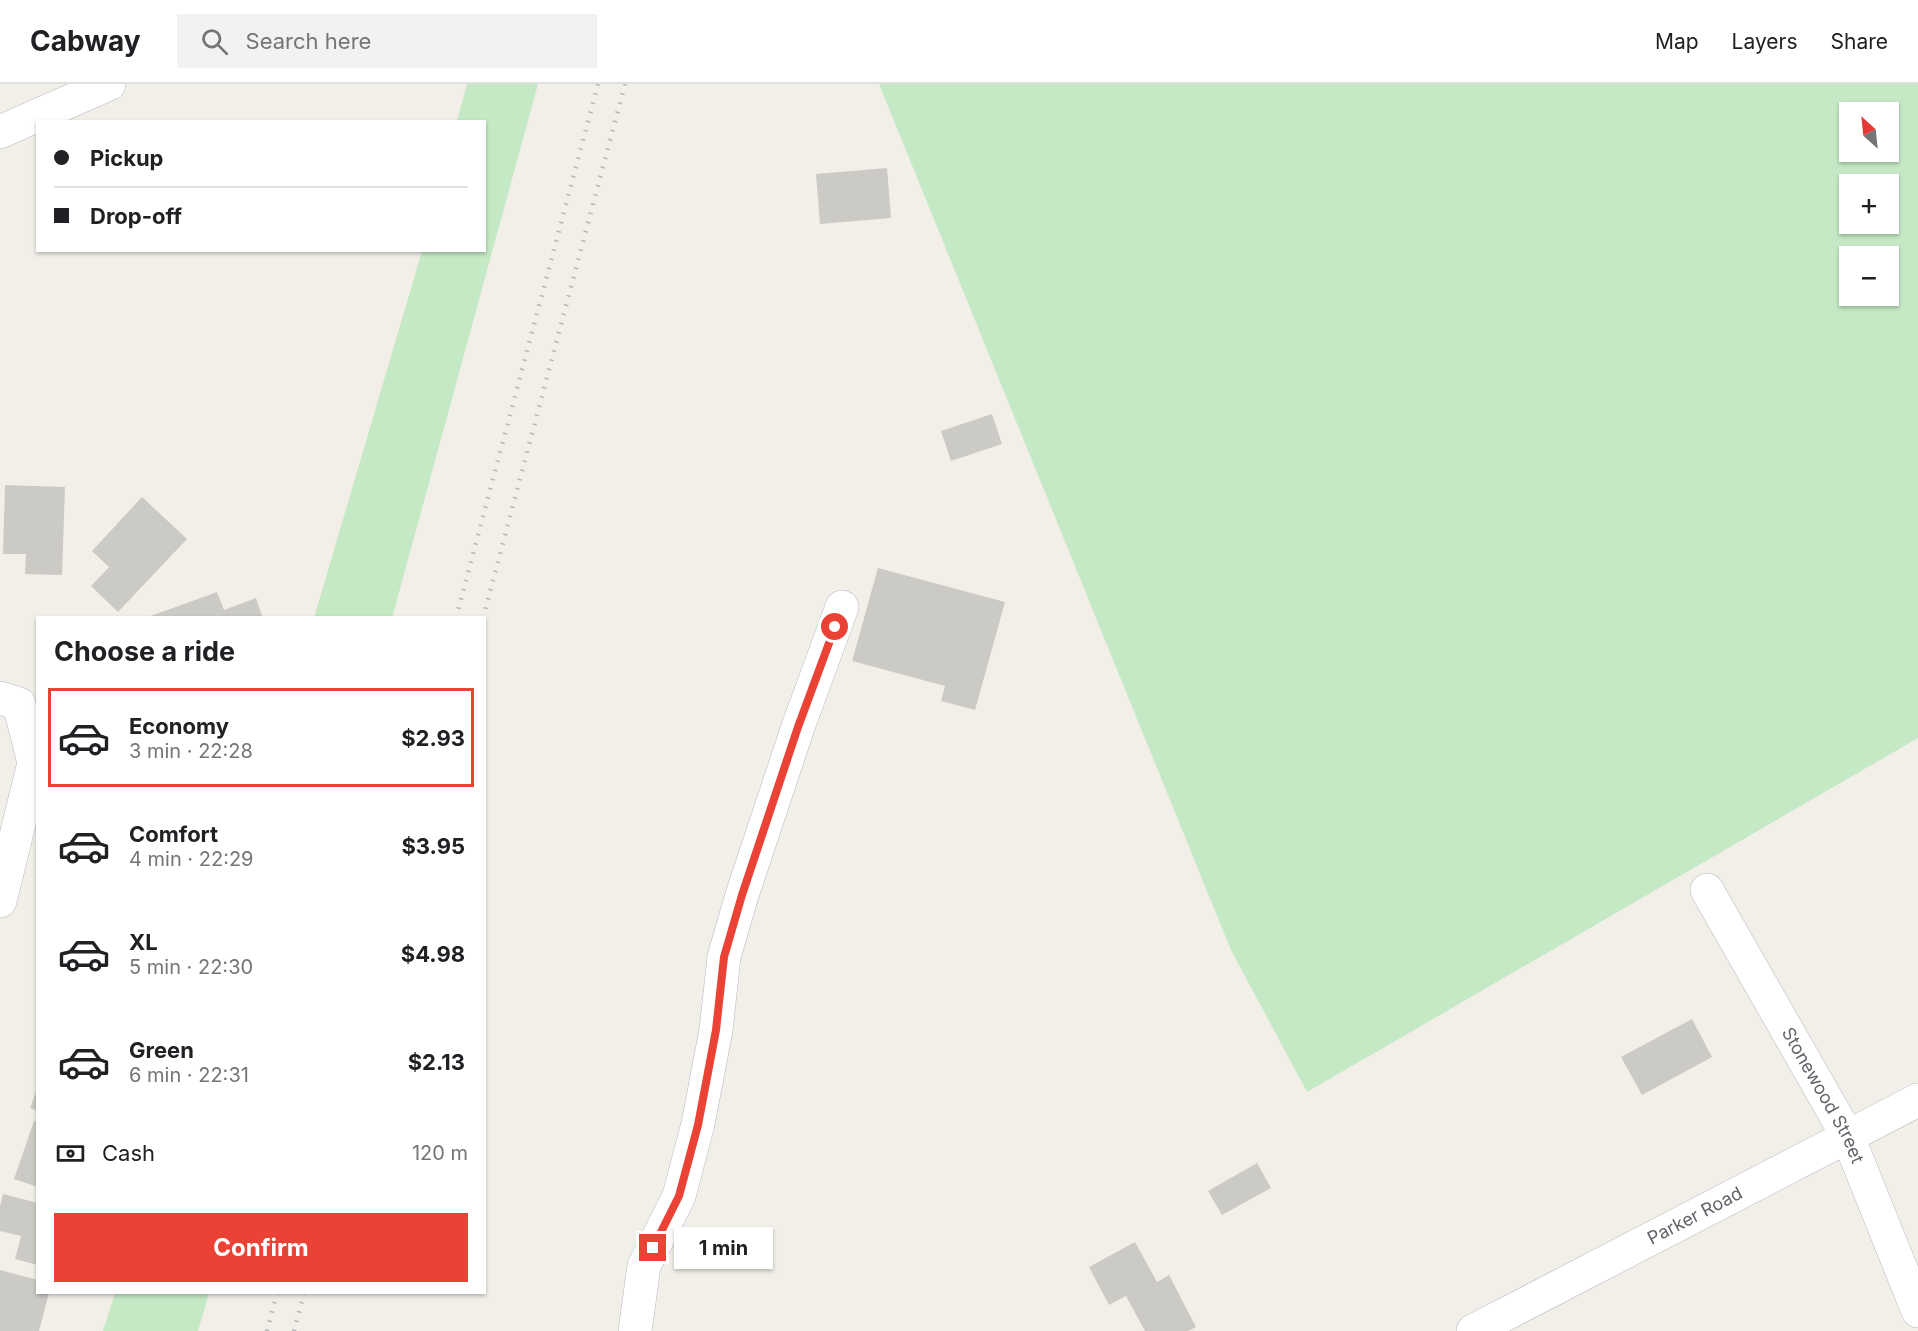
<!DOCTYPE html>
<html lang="en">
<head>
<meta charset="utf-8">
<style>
  body { margin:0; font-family:Inter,sans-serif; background:#f2f2f2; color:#202124; height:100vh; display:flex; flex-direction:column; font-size:22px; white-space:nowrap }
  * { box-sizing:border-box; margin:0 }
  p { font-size:20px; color:#757577 }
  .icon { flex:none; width:33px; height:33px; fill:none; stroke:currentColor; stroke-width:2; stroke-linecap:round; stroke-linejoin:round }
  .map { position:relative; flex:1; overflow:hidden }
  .side { position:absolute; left:36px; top:532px; width:450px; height:678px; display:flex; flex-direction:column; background:#fff; border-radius:0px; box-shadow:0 2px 4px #0004 }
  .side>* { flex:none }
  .hud { position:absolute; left:36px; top:36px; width:450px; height:132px; border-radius:0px; box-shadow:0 2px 4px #0004; display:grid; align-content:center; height:132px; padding:0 18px; background:#fff }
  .needle { width:39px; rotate:333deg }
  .fabs { position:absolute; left:1839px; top:18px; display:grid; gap:12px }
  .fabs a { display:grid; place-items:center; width:60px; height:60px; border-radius:0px; background:#fff; box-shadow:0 2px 4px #0004; font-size:30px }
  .end { position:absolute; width:27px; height:27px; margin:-14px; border:8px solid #ea4335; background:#fff; box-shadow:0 0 0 3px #fff }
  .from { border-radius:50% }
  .bubble { position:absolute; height:42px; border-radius:0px; background:#fff; box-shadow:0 2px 4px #0004; font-size:20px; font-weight:700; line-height:42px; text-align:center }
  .hud b { display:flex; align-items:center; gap:21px; height:57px; font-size:22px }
  .hud b+b { border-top:2px solid #e0e0e0 }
  .hud i { width:15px; height:15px; background:#202124 }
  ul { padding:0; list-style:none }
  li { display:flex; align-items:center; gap:18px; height:99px; margin:0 12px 9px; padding:0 6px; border:3px solid transparent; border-radius:0px }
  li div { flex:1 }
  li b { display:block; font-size:22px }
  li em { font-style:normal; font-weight:700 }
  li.current { border-color:#ea4335 }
  li>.icon { width:54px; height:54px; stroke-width:1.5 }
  h2 { padding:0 18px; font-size:27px; line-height:72px }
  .pay { display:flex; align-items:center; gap:15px; height:66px; padding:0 18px; font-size:22px }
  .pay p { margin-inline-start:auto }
  .action { display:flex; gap:12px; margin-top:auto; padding:12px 18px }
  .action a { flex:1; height:69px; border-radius:0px; background:#ea4335; color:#fff; font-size:24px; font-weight:700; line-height:69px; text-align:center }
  header { display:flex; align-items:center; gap:36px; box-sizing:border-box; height:84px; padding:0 30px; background:#fff; border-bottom:2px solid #e0e0e0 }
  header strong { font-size:28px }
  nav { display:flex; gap:33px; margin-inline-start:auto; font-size:21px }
  .search { width:420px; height:54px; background:#f2f2f2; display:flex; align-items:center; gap:15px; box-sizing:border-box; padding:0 21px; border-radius:0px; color:#757577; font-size:22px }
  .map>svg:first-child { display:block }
  .green { fill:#c5e8c5; fill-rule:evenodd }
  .building { fill:#cccac5 }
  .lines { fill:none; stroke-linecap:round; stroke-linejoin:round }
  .minor-casing { stroke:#b5b8bc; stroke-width:34 }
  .minor { stroke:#fff; stroke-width:33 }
  .rail { stroke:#b6b7b8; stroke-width:4.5; stroke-dasharray:1.5 8; stroke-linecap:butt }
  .route { stroke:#ea4335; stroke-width:8 }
  .labels { text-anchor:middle; stroke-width:6; stroke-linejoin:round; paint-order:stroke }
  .street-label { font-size:18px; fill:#5f6368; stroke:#fff }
</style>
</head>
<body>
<header>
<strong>Cabway</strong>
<div class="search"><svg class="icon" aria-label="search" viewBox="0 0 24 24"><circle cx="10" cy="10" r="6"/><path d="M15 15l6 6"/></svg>Search here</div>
<nav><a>Map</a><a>Layers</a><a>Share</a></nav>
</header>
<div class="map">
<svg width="1918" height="1247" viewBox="0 0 1918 1247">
  <rect width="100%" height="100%" fill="#f1efe8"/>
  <g class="green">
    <polygon points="467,0 538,0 392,534 314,534 422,167 484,166 484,38 457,37"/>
    <path d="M879,0H1918V654L1307,1008L1231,866ZM1850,28H1888V68H1850ZM1888,100V140H1850V100ZM1850,172H1888V212H1850Z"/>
    <polygon points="115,1209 209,1209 198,1247 103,1247"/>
  </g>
  <g class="building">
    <polygon points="887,84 891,134 820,140 816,90"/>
    <polygon points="992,330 1002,360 951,377 941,347"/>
    <polygon points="5,401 65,403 62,491 25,490 26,470 3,470"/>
    <polygon points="142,413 187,455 118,528 91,502 109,483 92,467"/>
    <polygon points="878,484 1005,518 975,626 941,617 945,602 852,577"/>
    <polygon points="217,508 224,526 256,514 263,534 145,534"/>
    <polygon points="1692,935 1712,973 1642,1011 1621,973"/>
    <polygon points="38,1002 38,1027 30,1024"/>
    <polygon points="34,1037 38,1038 38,1103 14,1095"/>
    <polygon points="1257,1079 1271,1104 1222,1131 1208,1107"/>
    <polygon points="3,1110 38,1119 38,1181 15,1175 21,1152 0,1147 0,1122"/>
    <polygon points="1135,1158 1157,1198 1169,1191 1196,1243 1188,1247 1145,1247 1126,1212 1109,1221 1089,1183"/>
    <polygon points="0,1186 38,1196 38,1209 49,1209 39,1247 0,1247"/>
  </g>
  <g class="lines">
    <g class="minor-casing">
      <g id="minor">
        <polyline points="0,48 109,0"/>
        <polyline points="0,614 19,620 34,679 0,817"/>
        <path id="s1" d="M1707,806L1848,1053L1918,1227"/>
        <polyline points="635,1247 644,1182 679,1112 698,1040 716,946 724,873 742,811 798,643 842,523"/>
        <path id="s2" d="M1473,1247L1918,1016"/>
      </g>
    </g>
    <use href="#minor" class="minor"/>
    <g class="rail">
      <polyline points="456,534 598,0"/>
      <polyline points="483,534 625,0"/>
      <polyline points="267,1247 277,1209"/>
      <polyline points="294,1247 304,1209"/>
    </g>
  </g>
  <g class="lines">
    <polyline class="route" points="653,1164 679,1112 698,1041 716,946 724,873 742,811 798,643 835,543"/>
  </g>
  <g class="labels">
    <g class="street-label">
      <text dy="6" stroke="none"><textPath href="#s1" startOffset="236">Stonewood Street</textPath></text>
      <text dy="6" stroke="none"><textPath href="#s2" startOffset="250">Parker Road</textPath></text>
    </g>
  </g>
</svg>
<div class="fabs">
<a><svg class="needle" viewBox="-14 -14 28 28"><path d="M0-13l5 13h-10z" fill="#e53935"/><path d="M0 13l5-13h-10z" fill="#757577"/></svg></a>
<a>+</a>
<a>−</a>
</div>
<i class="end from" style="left:835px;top:543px"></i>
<i class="end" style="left:653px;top:1164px"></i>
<div class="bubble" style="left:674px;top:1143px;width:99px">1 min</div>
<div class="hud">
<b><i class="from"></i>Pickup</b>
<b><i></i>Drop-off</b>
</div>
<section class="side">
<h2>Choose a ride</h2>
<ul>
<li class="current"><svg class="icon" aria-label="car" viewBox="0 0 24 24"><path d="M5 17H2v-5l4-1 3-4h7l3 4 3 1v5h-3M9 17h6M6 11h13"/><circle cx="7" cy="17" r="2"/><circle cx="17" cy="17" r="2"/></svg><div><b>Economy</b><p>3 min · 22:28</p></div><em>$2.93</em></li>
<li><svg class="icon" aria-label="car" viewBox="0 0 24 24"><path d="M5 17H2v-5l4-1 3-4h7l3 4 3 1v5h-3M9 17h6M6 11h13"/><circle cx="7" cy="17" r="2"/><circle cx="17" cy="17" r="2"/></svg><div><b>Comfort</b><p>4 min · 22:29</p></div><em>$3.95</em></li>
<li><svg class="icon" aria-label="car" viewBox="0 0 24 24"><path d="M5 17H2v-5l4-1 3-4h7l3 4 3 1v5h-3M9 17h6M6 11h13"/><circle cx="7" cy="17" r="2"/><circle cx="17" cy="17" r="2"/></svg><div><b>XL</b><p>5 min · 22:30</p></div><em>$4.98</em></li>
<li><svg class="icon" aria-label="car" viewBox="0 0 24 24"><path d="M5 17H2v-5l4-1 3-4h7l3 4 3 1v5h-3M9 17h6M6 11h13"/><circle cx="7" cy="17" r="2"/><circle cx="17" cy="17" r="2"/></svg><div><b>Green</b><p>6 min · 22:31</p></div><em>$2.13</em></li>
</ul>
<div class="pay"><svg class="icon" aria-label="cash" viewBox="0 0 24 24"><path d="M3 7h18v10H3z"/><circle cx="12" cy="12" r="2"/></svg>Cash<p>120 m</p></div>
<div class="action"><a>Confirm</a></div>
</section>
</div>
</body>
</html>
